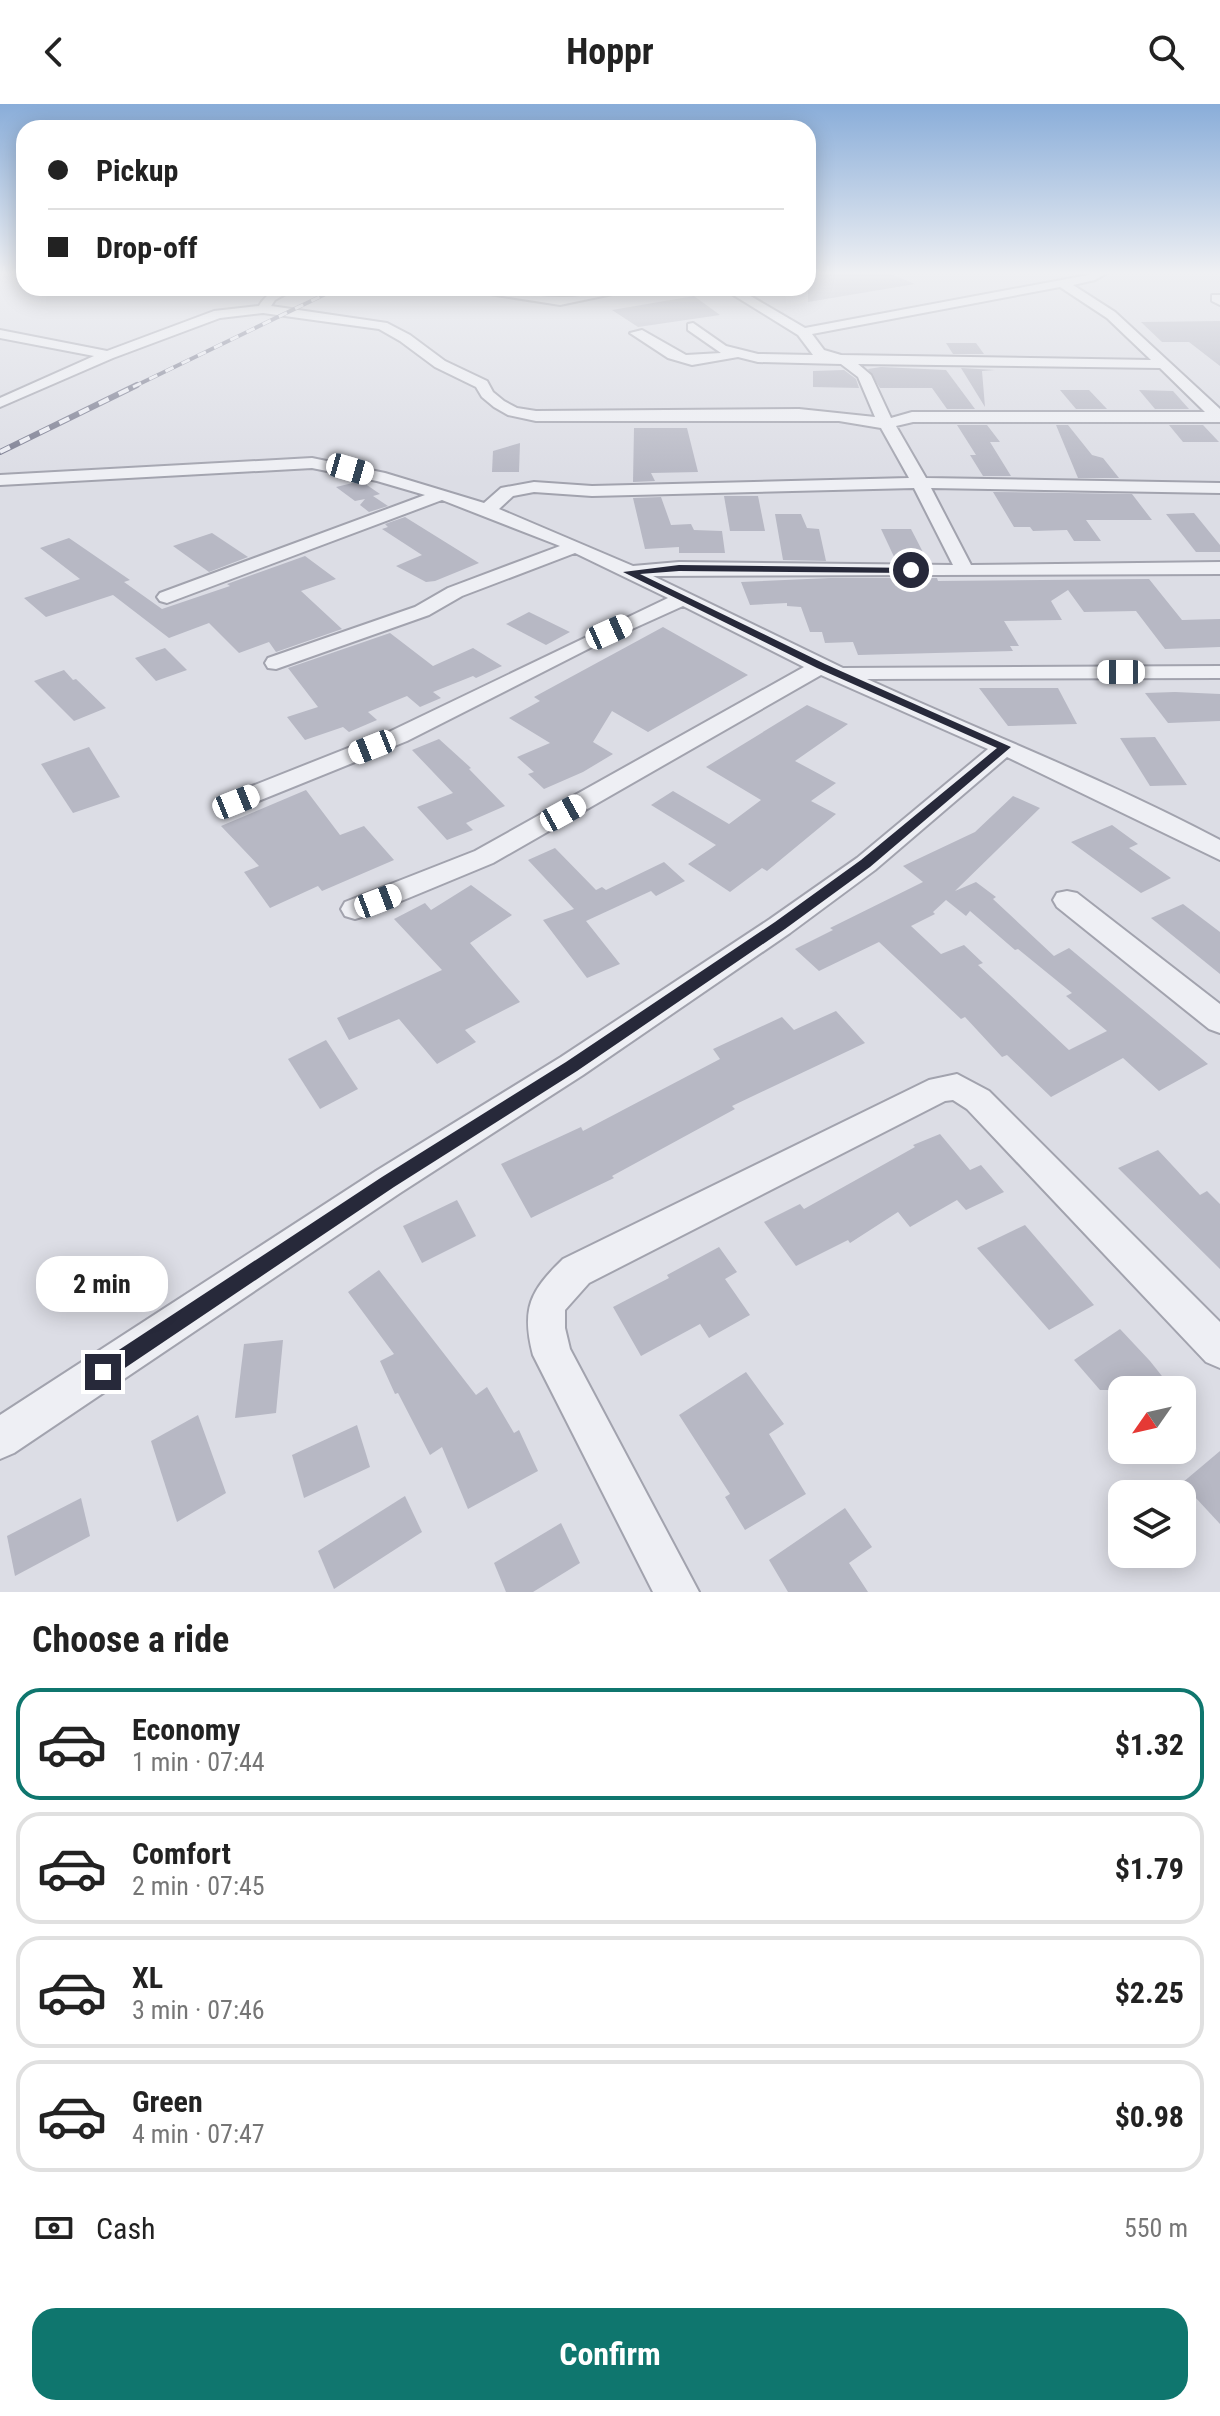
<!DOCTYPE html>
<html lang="en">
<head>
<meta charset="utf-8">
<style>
  body { margin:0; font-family:"Roboto Condensed",sans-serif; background:#f6f6f6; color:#222; height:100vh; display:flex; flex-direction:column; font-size:30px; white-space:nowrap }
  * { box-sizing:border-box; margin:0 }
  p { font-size:26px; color:#767676 }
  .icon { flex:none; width:44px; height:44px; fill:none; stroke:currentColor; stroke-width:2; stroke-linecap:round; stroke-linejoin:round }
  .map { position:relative; height:1488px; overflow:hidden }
  .panel { display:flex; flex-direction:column; background:#fff; flex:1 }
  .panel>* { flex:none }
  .banner { position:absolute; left:16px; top:16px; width:800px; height:176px; border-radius:24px; box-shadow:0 4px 20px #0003; display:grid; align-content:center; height:176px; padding:0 32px; background:#fff }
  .needle { width:52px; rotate:236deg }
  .controls { position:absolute; left:1108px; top:1272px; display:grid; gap:16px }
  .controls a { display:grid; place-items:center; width:88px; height:88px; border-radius:16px; background:#fff; box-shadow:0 4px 20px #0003; font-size:40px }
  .end { position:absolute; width:36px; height:36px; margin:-18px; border:10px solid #27293a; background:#fff; box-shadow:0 0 0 4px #fff }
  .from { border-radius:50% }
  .bubble { position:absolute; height:56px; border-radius:24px; background:#fff; box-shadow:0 4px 20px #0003; font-size:26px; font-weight:700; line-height:56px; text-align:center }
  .car { position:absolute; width:24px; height:48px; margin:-24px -12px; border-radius:10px; box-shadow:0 0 6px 2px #0007; background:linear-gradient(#fff 24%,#345 0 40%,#fff 0 76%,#345 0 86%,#fff 0) }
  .banner b { display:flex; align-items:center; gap:28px; height:76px; font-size:30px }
  .banner b+b { border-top:2px solid #e0e0e0 }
  .banner i { width:20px; height:20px; background:#222 }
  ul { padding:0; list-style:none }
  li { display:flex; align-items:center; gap:24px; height:112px; margin:0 16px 12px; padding:0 16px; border:4px solid #e0e0e0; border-radius:24px }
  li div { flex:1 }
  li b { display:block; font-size:30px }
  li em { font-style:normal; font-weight:700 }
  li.current { border-color:#0f766e }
  li>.icon { width:72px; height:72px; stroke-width:1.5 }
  h2 { padding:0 32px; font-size:36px; line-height:96px }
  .pay { display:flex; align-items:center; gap:20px; height:88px; padding:0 32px; font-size:30px }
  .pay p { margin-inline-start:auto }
  .action { display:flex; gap:16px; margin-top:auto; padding:16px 32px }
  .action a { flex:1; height:92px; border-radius:24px; background:#0f766e; color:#fff; font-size:32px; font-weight:700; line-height:92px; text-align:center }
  header { display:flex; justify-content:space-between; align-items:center; height:104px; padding:0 32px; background:#fff; font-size:36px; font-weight:700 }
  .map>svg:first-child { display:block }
  .building { fill:#b7b8c4; fill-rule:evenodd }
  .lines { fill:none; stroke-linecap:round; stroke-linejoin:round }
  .street-casing { stroke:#a2a3ae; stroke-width:4 }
  .street { fill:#eeeff4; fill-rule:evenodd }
  .rail-far1-casing { stroke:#77798d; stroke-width:4 }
  .rail-casing { stroke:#77798d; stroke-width:6 }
  .rail-far1 { stroke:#ebecf3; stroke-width:3; stroke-dasharray:9; stroke-linecap:butt }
  .rail { stroke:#ebecf3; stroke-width:4; stroke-dasharray:11; stroke-linecap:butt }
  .route { fill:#27293a }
</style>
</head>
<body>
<header><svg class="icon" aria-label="back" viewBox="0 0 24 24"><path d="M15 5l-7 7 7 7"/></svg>Hoppr<svg class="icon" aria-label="search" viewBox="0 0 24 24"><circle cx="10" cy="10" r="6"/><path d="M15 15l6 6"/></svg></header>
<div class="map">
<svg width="1220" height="1488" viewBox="0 0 1220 1488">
  <rect width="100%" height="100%" fill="#dcdde5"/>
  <g class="building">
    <polygon points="808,167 883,167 915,180 808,198"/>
    <polygon points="694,192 720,211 638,223 612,206"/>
    <polygon points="1220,217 1220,262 1189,238 1162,238 1141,218"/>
    <polygon points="946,239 976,239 984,250 953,250"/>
    <polygon points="881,263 946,266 975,305 947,305 932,284 880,284 868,265"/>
    <polygon points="961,264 995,266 982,267 985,303"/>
    <polygon points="844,266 856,275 859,284 813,283 813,267"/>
    <polygon points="1060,286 1089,286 1107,305 1076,305"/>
    <polygon points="1139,286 1173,287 1189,305 1155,305"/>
    <polygon points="957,321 987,321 1000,338 990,338 1011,372 983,372 970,351 976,351"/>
    <polygon points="1056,321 1068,321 1092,351 1103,354 1119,374 1078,374"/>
    <polygon points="1169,321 1203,321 1219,338 1183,338"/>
    <polygon points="634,324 687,324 698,368 651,369 655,377 633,378"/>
    <polygon points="520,339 519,368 492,368 493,347"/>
    <polygon points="361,377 380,390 373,392 388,402 369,408 360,401 365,395 355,397 336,383"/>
    <polygon points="993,388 1132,390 1152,416 1086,416 1101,437 1074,437 1067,426 1033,427 1030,423 1014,423"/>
    <polygon points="724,392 758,392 765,427 730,427"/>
    <polygon points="661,393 671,421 691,420 694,426 722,427 725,449 679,449 679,443 645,445 633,394"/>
    <polygon points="1194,409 1220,441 1220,448 1196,448 1166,410"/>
    <polygon points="775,410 801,410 807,424 819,425 826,457 783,456"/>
    <polygon points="405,413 479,459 435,477 426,478 396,462 422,451 382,425 388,423 385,420"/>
    <polygon points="881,425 911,425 928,458 896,457"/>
    <polygon points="212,429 248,453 209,468 173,442"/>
    <polygon points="69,434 130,476 124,478 162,505 230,482 227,480 305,452 336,475 301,487 342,525 276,548 269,538 239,549 209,519 169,534 113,491 46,513 24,494 80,475 40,444"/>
    <polygon points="830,474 937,474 938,477 1149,475 1182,516 1220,515 1220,543 1165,545 1136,507 1084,508 1068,486 1051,497 1062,516 1004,517 1019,542 1010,542 1013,547 858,551 853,538 825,539 822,528 810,528 801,503 787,502 787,499 750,501 741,478"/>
    <polygon points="529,508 570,528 546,541 506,520"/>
    <polygon points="663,523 748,571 648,628 612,607 593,638 613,650 583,668 544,685 528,670 534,668 517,653 550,639 509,614 540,597 534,593"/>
    <polygon points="390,529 433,562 473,544 502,562 476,574 473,572 433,588 441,594 420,603 407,592 368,608 377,616 349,628 343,623 305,636 287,613 318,603 288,564"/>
    <polygon points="165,544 187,566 156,577 135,554"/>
    <polygon points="64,566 73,576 76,575 106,604 74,617 34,577"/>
    <polygon points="979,584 1058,584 1077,620 1008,622"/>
    <polygon points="1175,588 1220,590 1220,617 1168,619 1145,589"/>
    <polygon points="807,601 848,620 795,657 836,679 811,697 836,710 767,767 762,764 730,788 688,760 716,741 651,701 673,687 729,720 761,696 706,663"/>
    <polygon points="1155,633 1187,681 1150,682 1120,634"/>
    <polygon points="439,635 471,664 469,665 505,702 466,719 473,726 447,736 417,703 453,689 412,646"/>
    <polygon points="89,643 120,693 73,709 41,660"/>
    <polygon points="306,686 340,731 364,722 394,756 322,787 318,782 270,804 244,768 259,762 221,722"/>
    <path d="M1013,692L1040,704L955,787L976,778L996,793L993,795L1054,852L1069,844L1208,960L1159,987L1123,954L1051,993L1007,951L1002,953L965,913L961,915L879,838L819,867L795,845L833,826L830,824L923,778L903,762L975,728ZM946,796L966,812L970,807L1015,846L1018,845L1072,889L1066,892L1107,927L1069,946L978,861L983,859L964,841L941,850L911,822L935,810L933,808Z"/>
    <polygon points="1112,721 1138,740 1129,744 1171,774 1141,789 1071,738"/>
    <polygon points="555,744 596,786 602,783 606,786 664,758 685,777 656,792 651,787 586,817 620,860 587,874 543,816 574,805 528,756"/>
    <polygon points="471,781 512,811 470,839 520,898 465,926 476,938 437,960 399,915 349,936 337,914 442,866 394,815 425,799 431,806"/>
    <polygon points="1183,800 1220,828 1220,870 1151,814"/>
    <polygon points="836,907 865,939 732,1002 735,1005 612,1072 614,1074 531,1114 501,1060 581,1023 583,1027 720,955 713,945 782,913 794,926"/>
    <polygon points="326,936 358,985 320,1005 288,955"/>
    <polygon points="940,1030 970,1066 981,1061 1004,1088 966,1106 957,1096 910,1123 898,1108 850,1139 848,1136 796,1162 764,1118 800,1100 804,1105 915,1043 913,1041"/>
    <polygon points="1158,1046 1200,1091 1207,1087 1220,1100 1220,1165 1118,1064"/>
    <polygon points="457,1096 476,1132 422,1159 403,1122"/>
    <polygon points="1025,1121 1094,1201 1049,1226 977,1144"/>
    <polygon points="719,1143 737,1168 725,1175 750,1211 709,1234 700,1220 641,1252 613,1203 669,1174 667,1171"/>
    <polygon points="379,1166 476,1291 487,1283 514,1329 519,1326 538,1367 468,1405 442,1343 430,1351 398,1289 395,1290 380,1257 394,1250 348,1188"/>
    <polygon points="1120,1225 1150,1257 1173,1286 1100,1286 1074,1256"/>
    <polygon points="283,1236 276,1309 235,1314 244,1240"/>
    <polygon points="746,1268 784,1320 769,1330 806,1390 745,1426 725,1393 730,1390 679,1311"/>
    <polygon points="198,1311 226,1389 177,1418 151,1337"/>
    <polygon points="357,1321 370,1363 304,1394 292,1351"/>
    <polygon points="1220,1347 1220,1420 1182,1379"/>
    <polygon points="405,1392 422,1428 334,1485 318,1447"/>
    <polygon points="81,1394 90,1432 15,1472 7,1432"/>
    <polygon points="845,1404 872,1443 849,1459 868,1488 788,1488 769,1456"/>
    <polygon points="561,1419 580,1459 533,1488 506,1488 494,1459"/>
  </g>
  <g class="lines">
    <g class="street-casing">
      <g id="street">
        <path d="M1090,167L1107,169L1095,176L1073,181L1115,208L1220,305V318H913L896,322L926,374L1220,379V389L931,384L971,461L1220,458V470L653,472L843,564L1220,562V574L867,575C985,629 1105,675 1220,736V756L1007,653L875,766L790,829L583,971L400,1089L14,1349L0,1355V1311L376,1067L561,953L770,815L857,754L988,645L821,571L493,759L365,812L355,815L345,812L341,805L345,798L475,747L804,563L683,502L590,544L407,637L236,706L227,704L224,698L227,692L391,627L668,494L575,449L462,492L429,511L276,565L268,564L265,559L268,554L415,503L448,484L560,442L442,396L167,499L160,497L157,493L160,489L425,391L377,377L312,364L0,381V371L312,354L385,369L484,399L501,384L534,378L592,382L909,374L881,324L839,317H536L508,311L494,303L482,293L476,283L435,263L400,237L379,225L263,209L220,214L113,254L0,303V294L94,252L0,234V226L107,247L214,207L259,202C268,187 279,184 296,184L275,196L271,202L387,219L410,231L445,257L487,277L493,288L504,297L517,304L536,307L799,305L875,313L858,273L841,260L758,258L738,253L692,261L668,254L630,229L642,226L686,251L721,249L688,226V220L693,219L726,242L758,250L813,251L798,231L722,184H737L805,224L1088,171L1091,169ZM1060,183L1107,214L1151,256L841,251L824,246L812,230ZM858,260L1160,264L1205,308H912L891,314L871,271ZM914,384L953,461L679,458L633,462L499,405L513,392L534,388L592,392Z"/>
        <path d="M471,184C501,184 530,193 559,193C586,194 613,184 641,184L560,201L477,188Z"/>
        <polygon points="1212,191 1220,191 1220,201 1212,197"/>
        <polygon points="1067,787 1077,789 1220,900 1220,929 1209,925 1057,803 1053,796 1057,789"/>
        <path d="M957,970L989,987L1220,1218V1264L1206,1258L967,1005L953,996L945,997L589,1179L565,1206V1224L570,1245L699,1488H653L533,1251C521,1205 530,1187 563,1155L929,976Z"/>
      </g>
    </g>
    <use href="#street" class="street"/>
    <g class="rail-far1-casing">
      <polyline id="rail-far1" points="133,283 338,184"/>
    </g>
    <g class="rail-casing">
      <polyline id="rail" points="0,348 137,281"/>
    </g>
    <use href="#rail-far1" class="rail-far1"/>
    <use href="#rail" class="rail"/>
  </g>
  <linearGradient id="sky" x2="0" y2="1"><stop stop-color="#89add9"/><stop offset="0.45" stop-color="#eff0f3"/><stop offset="1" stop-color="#eff0f3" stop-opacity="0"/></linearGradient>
  <rect width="1220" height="375" fill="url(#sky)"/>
  <polygon class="route" points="679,461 915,464 911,469 679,467 640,470 825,560 1011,643 870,763 785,825 577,967 394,1083 110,1274 103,1277 96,1274 93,1268 96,1261 382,1073 566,958 775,818 861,756 997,644 817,564 623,468"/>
</svg>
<div class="controls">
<a><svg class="needle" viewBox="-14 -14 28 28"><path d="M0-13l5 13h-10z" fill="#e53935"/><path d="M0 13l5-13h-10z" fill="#767676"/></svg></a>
<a><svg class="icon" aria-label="layers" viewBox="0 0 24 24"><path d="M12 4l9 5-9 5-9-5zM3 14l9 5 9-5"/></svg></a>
</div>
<i class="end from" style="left:911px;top:466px"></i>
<i class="end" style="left:103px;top:1268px"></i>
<div class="bubble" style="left:36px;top:1152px;width:132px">2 min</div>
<i class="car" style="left:350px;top:365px;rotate:106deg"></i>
<i class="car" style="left:609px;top:528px;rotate:66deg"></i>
<i class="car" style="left:1121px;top:568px;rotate:270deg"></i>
<i class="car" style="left:372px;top:643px;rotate:248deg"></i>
<i class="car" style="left:236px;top:698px;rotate:68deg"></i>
<i class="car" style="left:563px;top:709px;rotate:61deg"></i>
<i class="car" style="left:378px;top:797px;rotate:69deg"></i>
<div class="banner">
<b><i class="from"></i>Pickup</b>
<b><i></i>Drop-off</b>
</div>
</div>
<section class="panel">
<h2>Choose a ride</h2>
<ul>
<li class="current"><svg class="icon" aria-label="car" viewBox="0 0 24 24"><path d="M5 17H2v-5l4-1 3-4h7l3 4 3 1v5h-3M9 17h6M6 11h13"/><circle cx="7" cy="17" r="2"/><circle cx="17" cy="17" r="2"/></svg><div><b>Economy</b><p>1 min · 07:44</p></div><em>$1.32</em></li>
<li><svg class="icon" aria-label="car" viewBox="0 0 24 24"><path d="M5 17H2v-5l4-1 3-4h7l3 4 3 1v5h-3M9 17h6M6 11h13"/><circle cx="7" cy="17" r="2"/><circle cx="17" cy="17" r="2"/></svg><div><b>Comfort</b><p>2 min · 07:45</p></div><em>$1.79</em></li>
<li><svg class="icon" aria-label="car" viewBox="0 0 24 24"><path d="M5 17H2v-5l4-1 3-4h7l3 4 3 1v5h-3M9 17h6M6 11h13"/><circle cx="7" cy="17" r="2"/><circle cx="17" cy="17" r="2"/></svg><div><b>XL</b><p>3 min · 07:46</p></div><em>$2.25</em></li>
<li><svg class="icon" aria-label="car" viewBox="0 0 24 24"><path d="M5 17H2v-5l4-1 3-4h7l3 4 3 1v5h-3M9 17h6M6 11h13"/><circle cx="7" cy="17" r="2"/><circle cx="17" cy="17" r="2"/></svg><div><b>Green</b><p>4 min · 07:47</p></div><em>$0.98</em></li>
</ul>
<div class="pay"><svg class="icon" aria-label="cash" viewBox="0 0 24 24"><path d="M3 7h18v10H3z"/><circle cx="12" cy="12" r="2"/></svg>Cash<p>550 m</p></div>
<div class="action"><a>Confirm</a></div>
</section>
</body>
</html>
